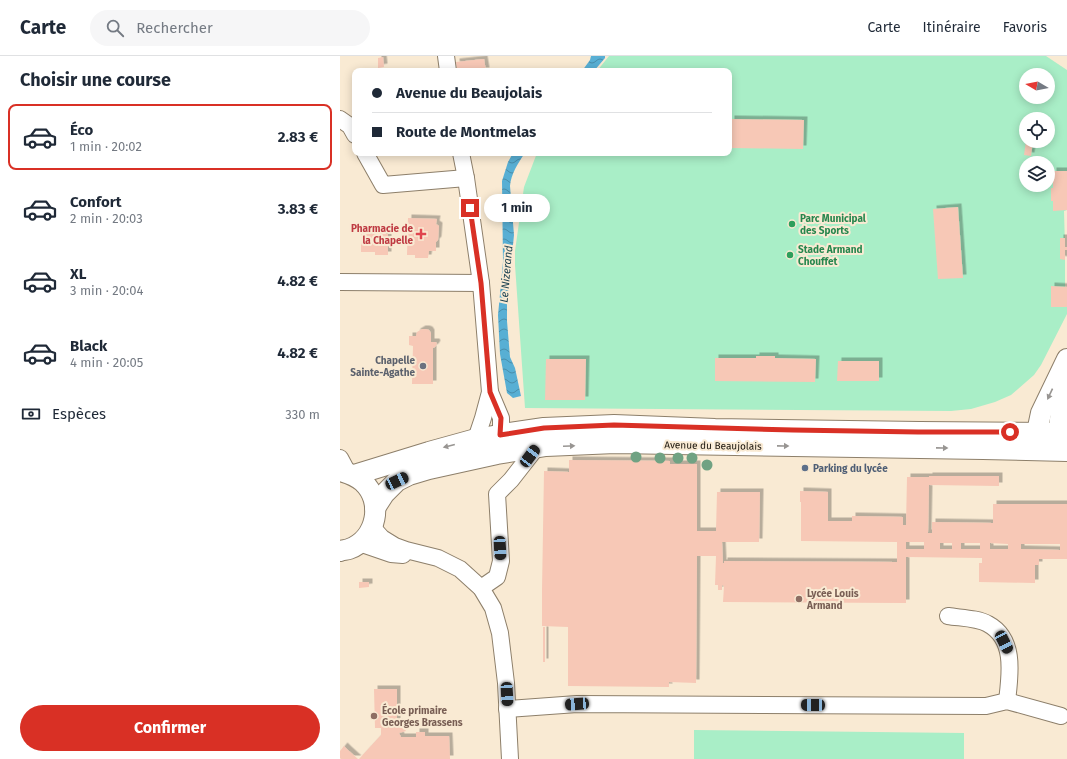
<!DOCTYPE html>
<html lang="fr">
<head>
<meta charset="utf-8">
<style>
  body { margin:0; font-family:"Fira Sans",sans-serif; background:#f6f6f7; color:#1f2937; height:100vh; display:flex; flex-direction:column; font-size:15px; white-space:nowrap }
  * { box-sizing:border-box; margin:0 }
  p { font-size:13px; color:#747a83 }
  .icon { flex:none; width:22px; height:22px; fill:none; stroke:currentColor; stroke-width:2; stroke-linecap:round; stroke-linejoin:round }
  .map { position:relative; flex:1; overflow:hidden }
  .sheet { display:flex; flex-direction:column; background:#fff; width:340px }
  .sheet>* { flex:none }
  .guide { position:absolute; left:12px; top:12px; width:380px; height:88px; border-radius:8px; box-shadow:0 2px 10px #0003; display:grid; align-content:center; height:88px; padding:0 20px; background:#fff }
  .needle { width:26px; rotate:280deg }
  .buttons { position:absolute; left:679px; top:12px; display:grid; gap:8px }
  .buttons a { display:grid; place-items:center; width:36px; height:36px; border-radius:50%; background:#fff; box-shadow:0 2px 10px #0003; font-size:20px }
  .end { position:absolute; width:18px; height:18px; margin:-9px; border:5px solid #d93025; background:#fff; box-shadow:0 0 0 2px #fff }
  .from { border-radius:50% }
  .bubble { position:absolute; height:28px; border-radius:14px; background:#fff; box-shadow:0 2px 10px #0003; font-size:13px; font-weight:700; line-height:28px; text-align:center }
  .car { position:absolute; width:12px; height:24px; margin:-12px -6px; border-radius:5px; box-shadow:0 0 3px 1px #0007; background:linear-gradient(#222 24%,#8ab4d8 0 40%,#222 0 76%,#8ab4d8 0 86%,#222 0) }
  .guide b { display:flex; align-items:center; gap:14px; height:38px; font-size:15px }
  .guide b+b { border-top:1px solid #e0e1e3 }
  .guide i { width:10px; height:10px; background:#1f2937 }
  ul { padding:0; list-style:none }
  li { display:flex; align-items:center; gap:12px; height:66px; margin:0 8px 6px; padding:0 12px; border:2px solid transparent; border-radius:8px }
  li div { flex:1 }
  li b { display:block; font-size:15px }
  li em { font-style:normal; font-weight:700 }
  li.current { border-color:#d93025 }
  li>.icon { width:36px; height:36px; stroke-width:1.5 }
  h2 { padding:0 20px; font-size:18px; line-height:48px }
  .pay { display:flex; align-items:center; gap:10px; height:44px; padding:0 20px; font-size:15px }
  .pay p { margin-inline-start:auto }
  .button { display:flex; gap:8px; margin-top:auto; padding:8px 20px }
  .button a { flex:1; height:46px; border-radius:24px; background:#d93025; color:#fff; font-size:16px; font-weight:700; line-height:46px; text-align:center }
  header { display:flex; align-items:center; gap:24px; box-sizing:border-box; height:56px; padding:0 20px; background:#fff; border-bottom:1px solid #e0e1e3 }
  header strong { font-size:19px }
  nav { display:flex; gap:22px; margin-inline-start:auto; font-size:14px }
  .search { width:280px; height:36px; background:#f6f6f7; display:flex; align-items:center; gap:10px; box-sizing:border-box; padding:0 14px; border-radius:22px; color:#747a83; font-size:15px }
  main { display:flex; flex:1; min-height:0 }
  .map>svg:first-child { display:block }
  .park { fill:#a9eec7; fill-rule:evenodd }
  .water { fill:url(#water-waves) }
  .building { fill:#f7c8b6; fill-rule:evenodd; filter:url(#shadow) }
  .lines { fill:none; stroke-linecap:round; stroke-linejoin:round }
  .minor-casing { stroke:#8d7f6a; stroke-width:18 }
  .major-casing { stroke:#8d7f6a; stroke-width:22 }
  .minor { stroke:#fff; stroke-width:16 }
  .major { stroke:#fff; stroke-width:20 }
  .tree { fill:#70a283 }
  .oneway { fill:#989592 }
  .route { stroke:#d93025; stroke-width:5 }
  .leisure-dot { fill:#2e9e5b; stroke:#f9ead3; stroke-width:1.5 }
  .health-dot { fill:#e0444e; stroke:#f9ead3; stroke-width:1.5 }
  .worship-dot { fill:#6b7280; stroke:#f9ead3; stroke-width:1.5 }
  .service-dot { fill:#5c6f8a; stroke:#f9ead3; stroke-width:1.5 }
  .education-dot { fill:#8d6e63; stroke:#f9ead3; stroke-width:1.5 }
  .labels { text-anchor:middle; stroke-width:4; stroke-linejoin:round; paint-order:stroke }
  .leisure-label { font-size:10px; font-weight:bold; fill:#27864d; stroke:#f9ead3; text-anchor:start }
  .health-label { font-size:10px; font-weight:bold; fill:#be3a42; stroke:#f9ead3; text-anchor:end }
  .worship-label { font-size:10px; font-weight:bold; fill:#5b616d; stroke:#f9ead3; text-anchor:end }
  .street-label { font-size:10px; fill:#19140c; stroke:#f9ead3 }
  .service-label { font-size:10px; font-weight:bold; fill:#4e5e75; stroke:#f9ead3; text-anchor:start }
  .education-label { font-size:10px; font-weight:bold; fill:#785e54; stroke:#f9ead3; text-anchor:start }
  .water-label { font-size:11px; font-style:italic; fill:#183f4f; stroke:#f9ead3 }
</style>
</head>
<body>
<header>
<strong>Carte</strong>
<div class="search"><svg class="icon" aria-label="search" viewBox="0 0 24 24"><circle cx="10" cy="10" r="6"/><path d="M15 15l6 6"/></svg>Rechercher</div>
<nav><a>Carte</a><a>Itinéraire</a><a>Favoris</a></nav>
</header>
<main>
<section class="sheet">
<h2>Choisir une course</h2>
<ul>
<li class="current"><svg class="icon" aria-label="car" viewBox="0 0 24 24"><path d="M5 17H2v-5l4-1 3-4h7l3 4 3 1v5h-3M9 17h6M6 11h13"/><circle cx="7" cy="17" r="2"/><circle cx="17" cy="17" r="2"/></svg><div><b>Éco</b><p>1 min · 20:02</p></div><em>2.83 €</em></li>
<li><svg class="icon" aria-label="car" viewBox="0 0 24 24"><path d="M5 17H2v-5l4-1 3-4h7l3 4 3 1v5h-3M9 17h6M6 11h13"/><circle cx="7" cy="17" r="2"/><circle cx="17" cy="17" r="2"/></svg><div><b>Confort</b><p>2 min · 20:03</p></div><em>3.83 €</em></li>
<li><svg class="icon" aria-label="car" viewBox="0 0 24 24"><path d="M5 17H2v-5l4-1 3-4h7l3 4 3 1v5h-3M9 17h6M6 11h13"/><circle cx="7" cy="17" r="2"/><circle cx="17" cy="17" r="2"/></svg><div><b>XL</b><p>3 min · 20:04</p></div><em>4.82 €</em></li>
<li><svg class="icon" aria-label="car" viewBox="0 0 24 24"><path d="M5 17H2v-5l4-1 3-4h7l3 4 3 1v5h-3M9 17h6M6 11h13"/><circle cx="7" cy="17" r="2"/><circle cx="17" cy="17" r="2"/></svg><div><b>Black</b><p>4 min · 20:05</p></div><em>4.82 €</em></li>
</ul>
<div class="pay"><svg class="icon" aria-label="cash" viewBox="0 0 24 24"><path d="M3 7h18v10H3z"/><circle cx="12" cy="12" r="2"/></svg>Espèces<p>330 m</p></div>
<div class="button"><a>Confirmer</a></div>
</section>
<div class="map">
<svg width="727" height="703" viewBox="0 0 727 703">
  <defs>
    <pattern id="water-waves" width="16" height="10" patternUnits="userSpaceOnUse"><rect width="16" height="10" fill="#58afd4"/><path d="M0 5q4-4 8 0t8 0" fill="none" stroke="#488daa"/></pattern>
    <filter id="shadow"><feDropShadow dx="3.5" dy="-3.5" stdDeviation="0" flood-color="#0004"/></filter>
  </defs>
  <rect width="100%" height="100%" fill="#f9ead3"/>
  <g class="park">
    <path d="M269,0H706L727,14V154L724,155L725,191H727V194H725V231H727V258L701,309L694,319L671,339L655,346L631,353L611,355L185,352L175,209V195L184,131L197,97H389V15H257ZM686,19H708V41H686ZM686,63H708V85H686ZM686,107H708V129H686Z"/>
    <polygon points="354,674 624,677 624,703 354,703"/>
  </g>
  <g class="water">
    <polygon points="251,0 265,0 265,2 254,15 242,15 250,4"/>
    <path d="M173,97H185C178,107 171,118 170,130L174,179L167,248V265L170,301L175,312L181,340L173,342L167,337L160,298L158,259L163,206L162,125L168,106Z"/>
  </g>
  <g class="building">
    <polygon points="43,1 44,11 38,12 38,2"/>
    <polygon points="144,3 146,15 117,15 116,6"/>
    <polygon points="391,63 464,64 463,93 390,92"/>
    <polygon points="686,85 693,85 691,100 684,99"/>
    <polygon points="713,115 727,115 727,154 713,155 713,145 711,145 711,132 713,132"/>
    <polygon points="618,151 623,222 598,223 593,153"/>
    <polygon points="68,162 97,163 96,168 99,170 98,184 96,186 96,195 89,195 88,202 75,202 75,199 67,199"/>
    <polygon points="21,178 48,178 48,199 35,199 35,196 21,196"/>
    <polygon points="720,182 725,182 725,191 727,191 727,194 725,194 725,204 720,203"/>
    <polygon points="711,230 727,231 727,251 711,251"/>
    <polygon points="82,273 86,273 89,274 91,277 91,286 96,286 97,288 95,291 93,292 93,328 72,328 73,290 69,289 69,280 76,280 77,276"/>
    <polygon points="416,300 435,300 435,302 476,303 475,326 375,325 375,302 416,302"/>
    <polygon points="206,303 246,303 245,344 205,344"/>
    <polygon points="498,305 539,305 539,325 497,325"/>
    <path d="M229,404L330,405V408H357V475H376L377,436H420L419,486H382L383,507H384V505L557,506V486L461,485V446H460V435L488,436V465H512V460L563,461V469H566L567,421H589V420H659V430L589,429L588,477H592V466L653,467V448H727V503H699V509H695V527L639,526V507H642V502L566,501V547L383,546L384,530L382,529V534H378V529H375L376,500H357L356,627L329,626V631L228,630V571L202,570V534L204,415L229,416ZM566,486H584V493H566ZM600,487H612V493H600ZM621,487H640V493H621ZM650,487L668,488V493H650ZM681,488H720V494L681,493Z"/>
    <polygon points="19,526 29,526 29,531 19,532"/>
    <rect x="203" y="571" width="2" height="35"/>
    <polygon points="34,633 57,633 57,666 59,666 66,675 59,677 61,681 76,681 76,676 85,676 85,680 109,680 110,703 19,703 41,679 41,672 35,672"/>
    <polygon points="4,690 8,694 18,703 1,703 0,702 0,695"/>
  </g>
  <g class="lines">
    <g class="minor-casing">
      <g id="minor">
        <polyline points="106,0 108,15"/>
        <polyline points="0,63 10,70 15,79"/>
        <polyline points="25,97 43,129 126,122"/>
        <polyline points="121,97 126,122 141,227 150,336 143,362 136,383"/>
        <polyline points="0,226 141,227"/>
        <polyline points="150,336 161,362 161,370 158,389"/>
        <polyline points="0,402 8,417"/>
        <polyline points="32,471 42,482 55,490 66,494 98,502 120,513 141,532 153,552 160,577 166,627 170,703"/>
        <polyline points="19,487 51,498 63,499"/>
        <polyline points="141,532 157,521 161,505 157,438 171,424 196,392"/>
        <path d="M608,560C620,562 638,562 648,568C676,583 670,619 667,645"/>
        <polyline points="167,653 237,648 646,650 667,645 721,660"/>
      </g>
    </g>
    <g class="major-casing">
      <g id="major">
        <polyline points="696,390 697,376 701,357 727,303"/>
        <path d="M718,391C718,370 721,351 727,332"/>
        <path d="M0,415C8,417 16,420 23,426C44,445 37,483 9,493C6,494 3,494 0,495"/>
        <polyline points="14,419 89,396 136,383 170,377 204,372 274,369 375,373 579,376 727,377"/>
        <polyline points="35,452 44,438 57,425 69,419 89,413 157,398 206,390 275,387 643,393 727,395"/>
      </g>
    </g>
    <use href="#minor" class="minor"/>
    <use href="#major" class="major"/>
  </g>
  <g class="tree">
    <circle cx="296" cy="401" r="5.5"/>
    <circle cx="320" cy="402" r="5.5"/>
    <circle cx="338" cy="402" r="5.5"/>
    <circle cx="352" cy="402" r="5.5"/>
    <circle cx="367" cy="409" r="5.5"/>
  </g>
  <defs><path id="oneway-solid" d="M-6-.8H1V-3.2L6.5 0L1 3.2V.8H-6Z"/></defs>
  <g class="oneway">
    <use href="#oneway-solid" transform="translate(710 338) rotate(115)"/>
    <use href="#oneway-solid" transform="translate(109 390) rotate(166)"/>
    <use href="#oneway-solid" transform="translate(229 390) rotate(-3)"/>
    <use href="#oneway-solid" transform="translate(443 390) rotate(1)"/>
    <use href="#oneway-solid" transform="translate(602 392) rotate(1)"/>
  </g>
  <g class="lines">
    <polyline class="route" points="130,152 141,227 150,336 161,362 160,379 204,372 274,369 453,374 578,376 670,376"/>
  </g>
  <g class="leisure-dot">
    <circle cx="452" cy="168" r="4"/>
    <circle cx="450" cy="199" r="4"/>
  </g>
  <path class="health-dot" d="M79 172h4v4h4v4h-4v4h-4v-4h-4v-4h4z"/>
  <circle class="worship-dot" cx="83" cy="310" r="4"/>
  <circle class="service-dot" cx="465" cy="412" r="4"/>
  <g class="education-dot">
    <circle cx="459" cy="543" r="4"/>
    <circle cx="34" cy="660" r="4"/>
  </g>
  <g class="labels">
    <g class="leisure-label">
      <text x="460" y="166">Parc Municipal<tspan x="460" dy="12">des Sports</tspan></text>
      <text x="458" y="197">Stade Armand<tspan x="458" dy="12">Chouffet</tspan></text>
    </g>
    <g class="health-label">
      <text x="73" y="176">Pharmacie de<tspan x="73" dy="12">la Chapelle</tspan></text>
    </g>
    <g class="worship-label">
      <text x="75" y="308">Chapelle<tspan x="75" dy="12">Sainte-Agathe</tspan></text>
    </g>
    <g class="street-label">
      <text transform="translate(373 389) rotate(1)" y="4">Avenue du Beaujolais</text>
    </g>
    <g class="service-label">
      <text x="473" y="416">Parking du lycée</text>
    </g>
    <g class="education-label">
      <text x="467" y="541">Lycée Louis<tspan x="467" dy="12">Armand</tspan></text>
      <text x="42" y="658">École primaire<tspan x="42" dy="12">Georges Brassens</tspan></text>
    </g>
    <g class="water-label">
      <text transform="translate(166 218) rotate(-85)" y="4">Le Nizerand</text>
    </g>
  </g>
</svg>
<div class="buttons">
<a><svg class="needle" viewBox="-14 -14 28 28"><path d="M0-13l5 13h-10z" fill="#e53935"/><path d="M0 13l5-13h-10z" fill="#747a83"/></svg></a>
<a><svg class="icon" aria-label="locate" viewBox="0 0 24 24"><circle cx="12" cy="12" r="6"/><path d="M12 2v4M12 18v4M2 12h4M18 12h4"/></svg></a>
<a><svg class="icon" aria-label="layers" viewBox="0 0 24 24"><path d="M12 4l9 5-9 5-9-5zM3 14l9 5 9-5"/></svg></a>
</div>
<i class="end from" style="left:670px;top:376px"></i>
<i class="end" style="left:130px;top:152px"></i>
<div class="bubble" style="left:144px;top:138px;width:66px">1 min</div>
<i class="car" style="left:190px;top:400px;rotate:37deg"></i>
<i class="car" style="left:57px;top:425px;rotate:65deg"></i>
<i class="car" style="left:160px;top:492px;rotate:177deg"></i>
<i class="car" style="left:664px;top:586px;rotate:153deg"></i>
<i class="car" style="left:167px;top:638px;rotate:177deg"></i>
<i class="car" style="left:237px;top:648px;rotate:266deg"></i>
<i class="car" style="left:473px;top:649px;rotate:271deg"></i>
<div class="guide">
<b><i class="from"></i>Avenue du Beaujolais</b>
<b><i></i>Route de Montmelas</b>
</div>
</div>
</main>
</body>
</html>
